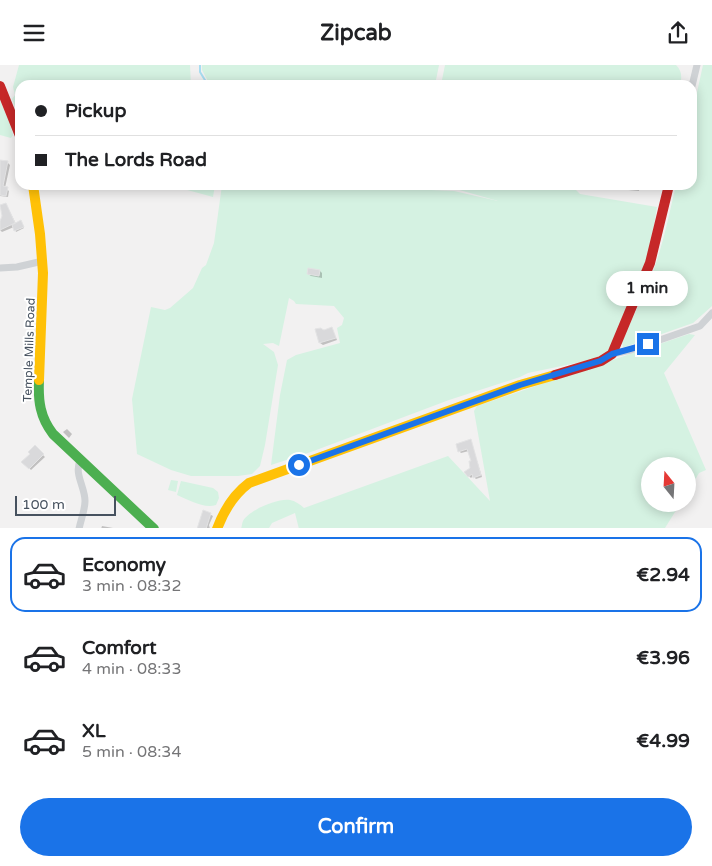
<!DOCTYPE html>
<html lang="en">
<head>
<meta charset="utf-8">
<style>
  body { margin:0; font-family:"Varela Round",sans-serif; background:#f2f2f2; color:#202124; height:100vh; display:flex; flex-direction:column; font-size:19px; white-space:nowrap }
  * { box-sizing:border-box; margin:0 }
  p { font-size:16px; color:#757577 }
  .icon { flex:none; width:28px; height:28px; fill:none; stroke:currentColor; stroke-width:2; stroke-linecap:round; stroke-linejoin:round }
  .map { position:relative; height:463px; overflow:hidden }
  .panel { display:flex; flex-direction:column; background:#fff; flex:1 }
  .panel>* { flex:none }
  .guide { position:absolute; left:15px; top:15px; width:682px; height:110px; border-radius:15px; box-shadow:0 2px 12px #0003; display:grid; align-content:center; height:110px; padding:0 20px; background:#fff }
  .needle { width:32px; rotate:342deg }
  .controls { position:absolute; left:641px; top:392px; display:grid; gap:10px }
  .controls a { display:grid; place-items:center; width:55px; height:55px; border-radius:50%; background:#fff; box-shadow:0 2px 12px #0003; font-size:25px }
  .scale { position:absolute; left:15px; bottom:12px; width:101px; box-sizing:border-box; padding-left:5px; border:2px solid #47525f; border-top:0; font-size:14px; line-height:18px; white-space:nowrap; color:#47525f; -webkit-text-stroke:4px #fff; paint-order:stroke }
  .end { position:absolute; width:22px; height:22px; margin:-11px; border:6px solid #1a73e8; background:#fff; box-shadow:0 0 0 2px #fff }
  .from { border-radius:50% }
  .bubble { position:absolute; height:35px; border-radius:18px; background:#fff; box-shadow:0 2px 12px #0003; font-size:16px; font-weight:700; line-height:35px; text-align:center }
  .guide b { display:flex; align-items:center; gap:18px; height:48px; font-size:19px }
  .guide b+b { border-top:1px solid #e0e0e0 }
  .guide i { width:12px; height:12px; background:#202124 }
  ul { padding:9px 0 0; list-style:none }
  li { display:flex; align-items:center; gap:15px; height:75px; margin:0 10px 8px; padding:0 10px; border:2px solid transparent; border-radius:15px }
  li div { flex:1 }
  li b { display:block; font-size:19px }
  li em { font-style:normal; font-weight:700 }
  li.on { border-color:#1a73e8 }
  li>.icon { width:45px; height:45px; stroke-width:1.5 }
  .cta { display:flex; gap:10px; margin-top:auto; padding:10px 20px }
  .cta a { flex:1; height:58px; border-radius:30px; background:#1a73e8; color:#fff; font-size:20px; font-weight:700; line-height:58px; text-align:center }
  header { display:flex; justify-content:space-between; align-items:center; height:65px; padding:0 20px; background:#fff; font-size:22px; font-weight:700 }
  .map>svg:first-child { display:block }
  .green { fill:#d5f2e2 }
  .shadow { fill:#0003 }
  .lines { fill:none; stroke-linecap:round; stroke-linejoin:round }
  .stream { stroke:#a8ddf1; stroke-width:2 }
  .building { fill:#d9d9db; stroke:#e3e3e4 }
  .street { stroke:#cfd2d5; stroke-width:7 }
  .fast { stroke:#4caf50; stroke-width:10 }
  .slow { stroke:#ffc107; stroke-width:10 }
  .jam { stroke:#c62828; stroke-width:10 }
  .route { stroke:#1a73e8; stroke-width:6 }
  .labels { text-anchor:middle; stroke-width:4; stroke-linejoin:round; paint-order:stroke }
  .street-label { font-size:12px; fill:#47525f; stroke:#fff }
</style>
</head>
<body>
<header><svg class="icon" aria-label="menu" viewBox="0 0 24 24"><path d="M4 6h16M4 12h16M4 18h16"/></svg>Zipcab<svg class="icon" aria-label="share" viewBox="0 0 24 24"><path d="M12 15V3M7 8l5-5 5 5M5 13v7h14v-7"/></svg></header>
<div class="map">
<svg width="712" height="464" viewBox="0 0 712 464">
  <rect width="100%" height="100%" fill="#f2f1f1"/>
  <g class="green">
    <polygon points="19,0 190,0 191,20 20,20 20,54 12,34 15,30 13,22"/>
    <polygon points="202,0 439,0 435,20 210,20 202,5"/>
    <path d="M445,0H676C682,6 682,12 680,20H441Z"/>
    <path d="M703,0H712V241L693,258L625,282H623L622,277C633,250 648,224 657,195C665,171 670,145 676,120H692V50Z"/>
    <polygon points="0,35 10,59 13,70 11,73 0,70"/>
    <polygon points="169,120 215,120 213,132"/>
    <polygon points="222,120 407,120 431,125 454,126 498,136 442,120 577,120 576,125 580,129 657,142 650,186 611,281 606,288 600,291 581,297 528,308 520,312 449,335 311,387 271,400 280,330 287,295 296,290 340,278 337,263 342,260 344,253 334,241 296,239 294,236 289,233 279,281 273,278 263,279 274,287 278,300 265,380 260,401 252,409 238,411 191,411 171,405 137,389 132,334 151,242 165,245 170,243 193,223 202,203 206,200 214,178"/>
    <path d="M689,269L695,270L664,308L706,405L699,408L688,427V401H650V439H680L665,463L299,464L295,448L272,458L269,463L241,464C242,461 242,458 243,456C249,445 278,433 290,435C295,436 300,439 304,443L448,391L490,436L474,346L477,341Z"/>
    <polygon points="171,415 178,416 176,427 168,425"/>
    <path d="M181,416L213,423L218,427L219,433L216,440C204,444 189,435 177,430Z"/>
  </g>
  <g class="shadow">
    <polygon points="0,96 7,97 10,100 5,123 9,126 8,132 0,131"/>
    <polygon points="626,120 640,120 639,126 628,125 625,123"/>
    <polygon points="6,139 16,159 22,158 24,163 16,167 14,162 2,167 0,165 0,157 4,151 0,141"/>
    <polygon points="320,206 322,208 322,213 311,211 308,209"/>
    <polygon points="332,264 337,275 323,280 320,278 322,266"/>
    <polygon points="67,364 72,369 69,373 63,367"/>
    <polygon points="471,376 482,412 476,414 473,411 471,413 466,408 472,403 472,397 469,386 461,388 459,386"/>
    <polygon points="35,382 45,392 31,405 23,397 32,389"/>
    <polygon points="204,446 213,451 209,460 210,464 197,464"/>
    <polygon points="102,461 113,463 113,464 101,464"/>
  </g>
  <g class="lines">
    <polyline class="stream" points="200,0 200,7 208,20"/>
  </g>
  <g class="building">
    <polygon points="0,95 8,96 3,121 8,122 6,131 0,130"/>
    <polygon points="6,138 15,158 0,165 0,156 2,151 0,140"/>
    <polygon points="21,155 24,162 14,166 12,160"/>
    <polygon points="308,203 320,205 319,211 307,209"/>
    <polygon points="332,262 336,273 319,278 315,264 321,263 322,264 324,265"/>
    <polygon points="471,374 481,410 473,413 472,409 468,412 464,407 470,403 469,396 471,396 467,384 458,387 456,379"/>
    <polygon points="35,380 44,389 29,404 21,397 30,389 28,387"/>
    <polygon points="203,445 211,448 206,464 197,464"/>
  </g>
  <g class="lines">
    <g class="street">
      <polyline points="692,21 697,0"/>
      <polyline points="0,203 17,202 43,196"/>
      <polyline points="612,289 631,285 700,261 712,248"/>
      <path d="M79,464C81,454 85,445 85,436C85,422 74,409 80,396"/>
    </g>
    <path class="fast" d="M39,315C38,336 40,352 53,369L154,464"/>
    <g class="slow">
      <polyline points="33,120 40,169 43,208 39,315"/>
      <path d="M217,464C224,445 233,430 249,418L520,320L555,310"/>
    </g>
    <g class="jam">
      <polyline points="0,21 20,71"/>
      <polyline points="555,310 601,296 612,289 650,198 669,120"/>
    </g>
  </g>
  <g class="lines">
    <polyline class="route" points="299,400 520,320 600,296 612,289 648,279"/>
  </g>
  <g class="labels">
    <g class="street-label">
      <text transform="translate(29 285) rotate(-88)" y="4">Temple Mills Road</text>
    </g>
  </g>
</svg>
<div class="controls">
<a><svg class="needle" viewBox="-14 -14 28 28"><path d="M0-13l5 13h-10z" fill="#e53935"/><path d="M0 13l5-13h-10z" fill="#757577"/></svg></a>
</div>
<div class="scale">100 m</div>
<i class="end from" style="left:299px;top:400px"></i>
<i class="end" style="left:648px;top:279px"></i>
<div class="bubble" style="left:606px;top:206px;width:82px">1 min</div>
<div class="guide">
<b><i class="from"></i>Pickup</b>
<b><i></i>The Lords Road</b>
</div>
</div>
<section class="panel">
<ul>
<li class="on"><svg class="icon" aria-label="car" viewBox="0 0 24 24"><path d="M5 17H2v-5l4-1 3-4h7l3 4 3 1v5h-3M9 17h6M6 11h13"/><circle cx="7" cy="17" r="2"/><circle cx="17" cy="17" r="2"/></svg><div><b>Economy</b><p>3 min · 08:32</p></div><em>€2.94</em></li>
<li><svg class="icon" aria-label="car" viewBox="0 0 24 24"><path d="M5 17H2v-5l4-1 3-4h7l3 4 3 1v5h-3M9 17h6M6 11h13"/><circle cx="7" cy="17" r="2"/><circle cx="17" cy="17" r="2"/></svg><div><b>Comfort</b><p>4 min · 08:33</p></div><em>€3.96</em></li>
<li><svg class="icon" aria-label="car" viewBox="0 0 24 24"><path d="M5 17H2v-5l4-1 3-4h7l3 4 3 1v5h-3M9 17h6M6 11h13"/><circle cx="7" cy="17" r="2"/><circle cx="17" cy="17" r="2"/></svg><div><b>XL</b><p>5 min · 08:34</p></div><em>€4.99</em></li>
</ul>
<div class="cta"><a>Confirm</a></div>
</section>
</body>
</html>
